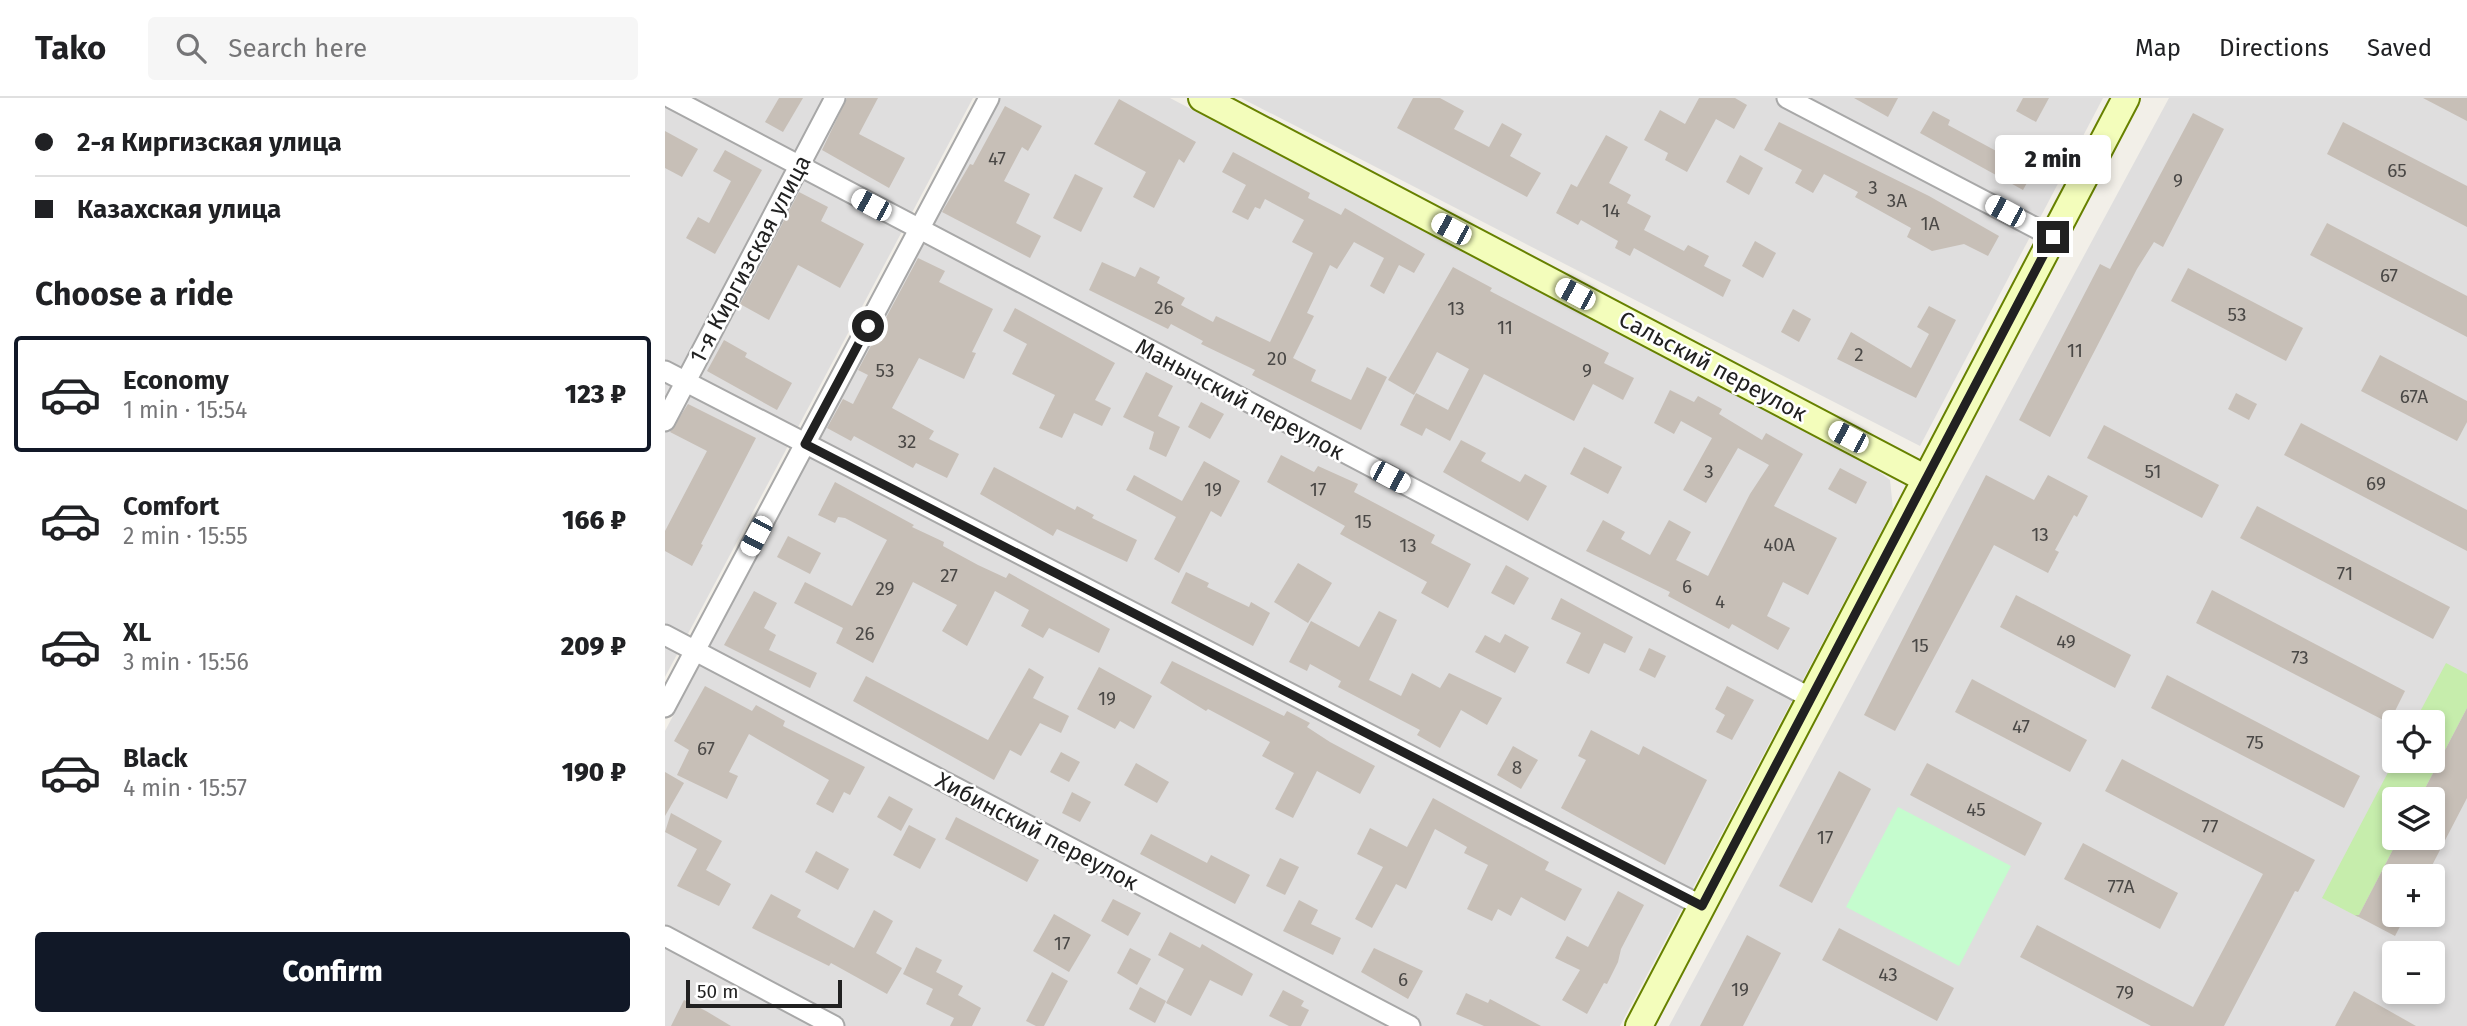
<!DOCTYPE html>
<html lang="en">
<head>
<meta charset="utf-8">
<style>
  body { margin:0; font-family:"Fira Sans",sans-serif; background:#f6f6f6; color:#202124; height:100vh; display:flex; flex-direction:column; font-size:26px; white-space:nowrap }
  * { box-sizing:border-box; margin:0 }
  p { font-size:23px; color:#757577 }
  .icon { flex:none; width:38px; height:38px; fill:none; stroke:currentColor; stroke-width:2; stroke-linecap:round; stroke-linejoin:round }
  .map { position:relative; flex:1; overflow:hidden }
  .panel { display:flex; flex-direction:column; background:#fff; width:665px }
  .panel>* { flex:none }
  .top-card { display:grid; align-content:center; height:154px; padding:0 35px; background:#fff }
  .buttons { position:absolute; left:1717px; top:612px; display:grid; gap:14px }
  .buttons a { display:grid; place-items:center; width:63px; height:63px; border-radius:7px; background:#fff; box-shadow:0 4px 10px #0003; font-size:35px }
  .scale { position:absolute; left:21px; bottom:18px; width:156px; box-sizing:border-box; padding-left:7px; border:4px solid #212121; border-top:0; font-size:19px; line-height:24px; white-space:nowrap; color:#212121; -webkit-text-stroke:5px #fff; paint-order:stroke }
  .end { position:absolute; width:32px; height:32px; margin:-16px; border:9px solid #212121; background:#fff; box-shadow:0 0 0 4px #fff }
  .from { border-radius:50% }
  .bubble { position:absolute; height:49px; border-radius:7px; background:#fff; box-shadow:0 4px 10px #0003; font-size:23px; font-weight:800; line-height:49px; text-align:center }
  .car { position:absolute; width:21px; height:42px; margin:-21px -10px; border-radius:9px; box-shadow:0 0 5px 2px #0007; background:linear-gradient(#fff 24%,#345 0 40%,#fff 0 76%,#345 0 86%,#fff 0) }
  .top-card b { display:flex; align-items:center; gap:24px; height:66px; font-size:26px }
  .top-card b+b { border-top:2px solid #e0e0e0 }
  .top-card i { width:18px; height:18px; background:#202124 }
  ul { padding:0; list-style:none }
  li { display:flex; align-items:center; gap:21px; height:116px; margin:0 14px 10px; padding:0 21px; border:4px solid transparent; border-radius:7px }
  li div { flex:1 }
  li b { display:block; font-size:26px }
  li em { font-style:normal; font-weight:800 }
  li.current { border-color:#111827 }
  li>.icon { width:63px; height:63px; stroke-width:1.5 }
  h2 { padding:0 35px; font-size:32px; line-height:84px }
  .action { display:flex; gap:14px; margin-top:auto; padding:14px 35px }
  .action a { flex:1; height:80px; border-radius:7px; background:#111827; color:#fff; font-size:28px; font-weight:800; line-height:80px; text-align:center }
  header { display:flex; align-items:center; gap:42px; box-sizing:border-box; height:98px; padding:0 35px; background:#fff; border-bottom:2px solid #e0e0e0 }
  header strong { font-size:33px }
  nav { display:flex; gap:38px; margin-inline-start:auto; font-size:24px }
  .search { width:490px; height:63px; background:#f6f6f6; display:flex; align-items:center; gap:18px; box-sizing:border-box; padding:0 24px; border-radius:7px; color:#757577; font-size:26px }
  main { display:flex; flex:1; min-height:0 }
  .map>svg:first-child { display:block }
  .residential { fill:#dfdede; fill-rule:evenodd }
  .grass { fill:#c6edac }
  .park { fill:#c5fcce }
  .building { fill:#c7bfb7 }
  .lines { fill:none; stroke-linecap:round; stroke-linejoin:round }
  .street-casing { stroke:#a8a8a8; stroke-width:23 }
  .secondary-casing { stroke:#678100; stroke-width:30 }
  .street { stroke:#fff; stroke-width:19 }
  .secondary { stroke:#f3fdbb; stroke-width:26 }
  .route { stroke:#212121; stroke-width:9 }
  .labels { text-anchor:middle; stroke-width:5; stroke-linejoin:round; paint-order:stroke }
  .number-label { font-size:19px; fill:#4a4846 }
  .street-label { font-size:23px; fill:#212121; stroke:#fff }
</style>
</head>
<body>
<header>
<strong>Tako</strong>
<div class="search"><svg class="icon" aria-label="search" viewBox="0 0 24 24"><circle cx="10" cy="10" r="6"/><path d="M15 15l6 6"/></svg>Search here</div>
<nav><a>Map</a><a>Directions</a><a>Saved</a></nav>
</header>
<main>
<section class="panel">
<div class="top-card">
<b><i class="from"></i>2-я Киргизская улица</b>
<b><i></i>Казахская улица</b>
</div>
<h2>Choose a ride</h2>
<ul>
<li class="current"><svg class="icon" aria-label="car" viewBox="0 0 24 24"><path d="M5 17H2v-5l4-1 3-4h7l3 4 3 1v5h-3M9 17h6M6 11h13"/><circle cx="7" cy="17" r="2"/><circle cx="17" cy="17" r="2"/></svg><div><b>Economy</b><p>1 min · 15:54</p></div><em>123 ₽</em></li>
<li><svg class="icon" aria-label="car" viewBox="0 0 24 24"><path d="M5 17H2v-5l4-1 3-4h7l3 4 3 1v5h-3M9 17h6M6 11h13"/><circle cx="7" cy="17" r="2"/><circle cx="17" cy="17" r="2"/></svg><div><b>Comfort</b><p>2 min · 15:55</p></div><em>166 ₽</em></li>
<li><svg class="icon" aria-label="car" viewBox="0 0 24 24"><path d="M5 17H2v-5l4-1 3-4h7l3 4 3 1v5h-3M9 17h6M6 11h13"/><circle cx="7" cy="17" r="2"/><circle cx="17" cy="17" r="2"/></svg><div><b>XL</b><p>3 min · 15:56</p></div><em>209 ₽</em></li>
<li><svg class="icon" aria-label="car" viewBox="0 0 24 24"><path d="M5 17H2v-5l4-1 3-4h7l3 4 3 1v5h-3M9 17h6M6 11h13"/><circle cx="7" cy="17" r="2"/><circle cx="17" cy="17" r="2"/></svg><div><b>Black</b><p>4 min · 15:57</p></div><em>190 ₽</em></li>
</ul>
<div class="action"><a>Confirm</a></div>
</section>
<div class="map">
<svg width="1802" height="928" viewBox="0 0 1802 928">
  <rect width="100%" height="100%" fill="#f2efe8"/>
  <g class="residential">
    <polygon points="0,0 308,0 0,579"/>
    <polygon points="335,0 505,0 1206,368 1225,382 1228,411 955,928 0,928 0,633"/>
    <polygon points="576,0 1438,0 1255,348"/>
    <path d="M1504,0H1802V928H1004ZM1729,625H1768V663H1729ZM1729,702H1768V740H1729ZM1729,779H1768V817H1729ZM1729,856H1768V894H1729Z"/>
  </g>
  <polygon class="grass" points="1781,565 1802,576 1802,610 1754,702 1729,702 1729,740 1734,740 1693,819 1657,800 1729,663 1768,663 1768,625 1749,625"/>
  <polygon class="park" points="1233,709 1346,768 1294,868 1181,809"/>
  <g class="building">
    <polygon points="114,0 138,0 118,34 100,24"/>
    <polygon points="182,0 213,0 194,36 240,60 224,90 157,52"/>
    <polygon points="748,0 775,0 799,13 789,31 824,49 837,25 857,36 845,58 876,75 862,99 732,30"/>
    <polygon points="1034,0 1070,0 1082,7 1069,31 1051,21 1022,74 1000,62 1003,55 979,42 995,12 1020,26"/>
    <polygon points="1189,0 1233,0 1223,19"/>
    <polygon points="1358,0 1384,0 1371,24 1351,13"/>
    <polygon points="1758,0 1802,0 1802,23"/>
    <polygon points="454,1 531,44 519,65 514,61 489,110 468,99 481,74 429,46"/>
    <polygon points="340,8 377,28 363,53 357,49 339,83 365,96 351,125 376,138 365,160 277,114 305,66 308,67"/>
    <polygon points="1268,13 1285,22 1283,27 1348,62 1352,54 1373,65 1358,92 1255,35"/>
    <polygon points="1528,15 1559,31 1498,149 1489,144 1472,171 1385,339 1354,322 1435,166 1445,171"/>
    <polygon points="1114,24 1264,98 1334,138 1323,158 1299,146 1267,153 1242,139 1246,130 1190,99 1193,94 1159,76 1148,95 1130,85 1137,72 1099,52"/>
    <polygon points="1678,24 1802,88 1802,129 1662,56"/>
    <polygon points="0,33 33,51 17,79 0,70"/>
    <polygon points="941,37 963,49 944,85 966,97 962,105 986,118 979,132 1019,153 1023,147 1044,158 1039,168 1066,182 1058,199 969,150 965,158 950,150 953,143 916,122 913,127 891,115 906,86 912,89"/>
    <polygon points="60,52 97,72 50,156 21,140 33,119 44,125 66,83 48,73"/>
    <polygon points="568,54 645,95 643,100 676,117 680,110 760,156 749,175 734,167 719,196 705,188 719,160 689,144 672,171 665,167 642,215 649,218 628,260 651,272 646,283 686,302 702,269 722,279 696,332 587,277 590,272 536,246 538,243 506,226 503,231 424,192 437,164 470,179 475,169 495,179 492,185 520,200 516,207 548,224 551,218 605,244 648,155 627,144 639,122 600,101 595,111 590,109 583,122 567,114 581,87 557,74"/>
    <polygon points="1075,57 1098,70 1084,97 1061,84"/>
    <polygon points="410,76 438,90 416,134 388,120"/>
    <polygon points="134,94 163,109 156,123 199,146 175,190 133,167 104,222 75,206"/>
    <polygon points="1662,125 1802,198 1802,239 1645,157"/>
    <polygon points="1090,143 1111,155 1098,180 1077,168"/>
    <polygon points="253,160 280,173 274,184 328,211 307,254 311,255 299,281 254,260 227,310 269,333 264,341 294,356 282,380 251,365 248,370 189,338 186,343 162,330 178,301 188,306 203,277 193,272"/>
    <polygon points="788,169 827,190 825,193 944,255 939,265 969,280 958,302 928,286 909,323 819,276 785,343 761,330 757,338 735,327 751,295 783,312 804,271 772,254 749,297 723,282"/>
    <polygon points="1523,170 1638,230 1621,263 1506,203"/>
    <polygon points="1264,208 1291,222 1251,300 1172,261 1186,234 1246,270 1264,236 1252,229"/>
    <polygon points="350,210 450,265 430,302 446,310 437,328 409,315 397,340 374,330 390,297 347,276 362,246 338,233"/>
    <polygon points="1128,211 1146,221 1134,244 1116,234"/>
    <polygon points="59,242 82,255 80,259 127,285 112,312 42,273"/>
    <polygon points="1715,257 1802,303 1802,324 1792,343 1696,293"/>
    <polygon points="481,274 508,288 493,318 515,329 501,359 484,351 489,334 458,319"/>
    <polygon points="1005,292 1029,304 1033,298 1057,311 1054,316 1097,342 1101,335 1138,356 1109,408 1172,440 1143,497 1118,484 1102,518 1125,530 1113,552 1067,526 1064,531 1003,498 1005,494 921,453 938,422 960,434 956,441 985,457 1004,422 1026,434 1011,462 1043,478 1085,396 1104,367 1073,350 1041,405 1018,392 1047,340 1016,323 1009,336 989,325"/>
    <polygon points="1571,295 1592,306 1584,322 1563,311"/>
    <polygon points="536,304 559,316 545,341 523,329"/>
    <polygon points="23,306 91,340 36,446 38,447 27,468 0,453 0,433 42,353 5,334"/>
    <polygon points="1636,325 1802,412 1802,453 1619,357"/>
    <polygon points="1439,327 1554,387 1537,420 1422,360"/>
    <polygon points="796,342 821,355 816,363 855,384 860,376 882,388 863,423 778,374"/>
    <polygon points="919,349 957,369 943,396 905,376"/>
    <polygon points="616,357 649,374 653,368 693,386 689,394 770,437 766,445 806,466 783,510 756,495 762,484 675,436 680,428 602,384"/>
    <polygon points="539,363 575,383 556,419 546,413 514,475 489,461 511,419 461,392 469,377 517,403"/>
    <polygon points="329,369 410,412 412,408 429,417 427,420 472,442 462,464 392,431 388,438 315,396"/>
    <polygon points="1175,370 1202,384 1191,406 1163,391"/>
    <polygon points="1321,377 1369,402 1383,377 1423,398 1412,419 1409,417 1390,452 1394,454 1383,475 1329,447 1230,633 1199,617"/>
    <polygon points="170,384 249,427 247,429 279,444 278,448 313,467 341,480 344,475 445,531 434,555 384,530 378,540 356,528 364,512 330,493 302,548 277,533 292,507 248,484 208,565 171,545 178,530 129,505 140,484 187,508 222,442 180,420 173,419 170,425 153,417"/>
    <polygon points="1592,408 1785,509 1768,541 1575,440"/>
    <polygon points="123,438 156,455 145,476 112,459"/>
    <polygon points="633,465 667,485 643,525 609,504"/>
    <polygon points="841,467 864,480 849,507 826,495"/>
    <polygon points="521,474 544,485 542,489 584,509 586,504 605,515 588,548 506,505"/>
    <polygon points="1547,492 1740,593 1724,625 1531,525"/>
    <polygon points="89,493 112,505 99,530 111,537 104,552 152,575 145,590 59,547"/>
    <polygon points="1351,497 1466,557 1450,590 1335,529"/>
    <polygon points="896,500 968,539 960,555 939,545 924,576 901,565 916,535 886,521"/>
    <polygon points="714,513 732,522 704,582 736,598 747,575 775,590 784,575 837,600 822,627 796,612 775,650 752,637 755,632 673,589 676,583 645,566 642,573 624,564 646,523 694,549"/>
    <polygon points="840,536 864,549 850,575 810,554 820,537 835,545"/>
    <polygon points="984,550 1001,558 990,580 974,572"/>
    <polygon points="507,563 619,618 622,613 645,625 642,629 665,644 710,668 695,696 652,673 628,720 610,711 629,675 597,658 605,644 543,611 541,613 495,585"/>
    <polygon points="434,569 487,598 469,631 455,623 450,631 412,611"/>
    <polygon points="364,570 379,579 368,600 404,618 396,635 375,625 356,658 345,652 329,682 188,603 201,578 323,642"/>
    <polygon points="1502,577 1695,678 1679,710 1486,610"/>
    <polygon points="1307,581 1422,642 1405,674 1290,614"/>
    <polygon points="40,588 87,613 91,607 120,623 118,628 200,669 185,697 179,694 168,715 151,706 164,682 84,636 64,674 73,678 62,701 12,677 24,652 9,643"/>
    <polygon points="1062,588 1089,602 1067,642 1051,634 1060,617 1050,611"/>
    <polygon points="1802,610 1802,700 1761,779 1729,779 1729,817 1741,817 1730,838 1690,817 1694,817 1734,740 1768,740 1768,702 1754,702"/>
    <polygon points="926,632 974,657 978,648 1042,682 1000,767 896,710 921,662 913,658"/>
    <polygon points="848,648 873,662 856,691 832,677"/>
    <polygon points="396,654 415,664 404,684 385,674"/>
    <polygon points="1457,661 1650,762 1633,794 1630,793 1559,928 1486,928 1355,859 1372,827 1528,909 1598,776 1440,693"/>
    <polygon points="471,665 504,684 492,705 459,687"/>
    <polygon points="1262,665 1377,725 1360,758 1245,697"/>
    <polygon points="1174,673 1206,691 1147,805 1114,788"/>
    <polygon points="0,674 19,685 0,718"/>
    <polygon points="407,694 426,704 415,724 397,715"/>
    <polygon points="224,698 248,711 236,733 212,719"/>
    <polygon points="768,700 884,764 880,772 917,791 900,823 856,799 846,818 833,811 827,823 802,811 823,767 799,755 802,749 770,731 741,791 731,786 707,830 690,821 718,769 692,756 705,730 742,749"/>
    <polygon points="6,715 57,743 41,772 66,786 54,808 12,788 32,751 0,734"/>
    <polygon points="291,719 374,762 362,784 280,741"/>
    <polygon points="244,727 271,741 255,771 228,757"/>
    <polygon points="486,736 542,765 546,757 585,777 570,806 475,756"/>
    <polygon points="1418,745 1513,795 1495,831 1399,781"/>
    <polygon points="151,753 184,771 173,792 140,774"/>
    <polygon points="615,760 634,769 620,797 601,788"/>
    <polygon points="953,793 979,807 956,851 953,864 942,886 939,885 922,916 897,902 915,872 890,860 902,838 923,849"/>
    <polygon points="106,796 136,812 132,819 189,850 209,812 228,823 211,855 237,870 222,896 166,865 164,868 87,830"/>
    <polygon points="448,801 476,815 463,838 436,823"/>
    <polygon points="634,802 653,812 646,826 676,840 668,857 618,833"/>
    <polygon points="389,816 426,837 404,874 368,853"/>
    <polygon points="1174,830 1289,890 1272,923 1157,862"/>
    <polygon points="505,834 535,850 537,846 588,876 577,898 545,882 526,918 501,905 519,871 493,857"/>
    <polygon points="1082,837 1116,855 1078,928 1035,928"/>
    <polygon points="251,849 277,862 271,874 298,888 293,897 316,910 307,928 285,928 289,920 261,906 268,891 238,876"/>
    <polygon points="465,850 486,861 472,887 452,875"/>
    <polygon points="709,850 758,873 743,901 696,874"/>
    <polygon points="387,874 403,883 379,928 371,928 361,923"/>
    <polygon points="475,889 501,903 490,925 464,911"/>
    <polygon points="618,892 639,903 636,908 644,912 636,928 624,928 604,918"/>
    <polygon points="1689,893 1751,928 1670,928"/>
    <polygon points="801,895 823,905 825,901 876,928 819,928 791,916"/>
    <polygon points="19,902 41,913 66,928 6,928"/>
  </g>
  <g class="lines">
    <g class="street-casing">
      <g id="street">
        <polyline points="6,0 1146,600"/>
        <polyline points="1122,0 1388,139"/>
        <polyline points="0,273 1037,808"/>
        <polyline points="0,323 170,0"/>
        <polyline points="0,537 745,928"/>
        <polyline points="0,609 324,0"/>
        <polyline points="0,838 169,928"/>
      </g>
    </g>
    <g class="secondary-casing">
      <g id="secondary">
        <polyline points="537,0 1261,381"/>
        <polyline points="974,928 1461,0"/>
      </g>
    </g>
    <use href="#street" class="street"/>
    <use href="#secondary" class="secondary"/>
  </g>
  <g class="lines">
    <polyline class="route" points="203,228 140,346 1037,808 1388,139"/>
  </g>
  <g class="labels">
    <g class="number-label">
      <text x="332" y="67">47</text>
      <text x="1732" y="79">65</text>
      <text x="1513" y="89">9</text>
      <text x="1208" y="96">3</text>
      <text x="1232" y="109">3А</text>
      <text x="946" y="119">14</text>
      <text x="1265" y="132">1А</text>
      <text x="1724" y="184">67</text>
      <text x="499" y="216">26</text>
      <text x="791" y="217">13</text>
      <text x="1572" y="223">53</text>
      <text x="840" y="236">11</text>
      <text x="1410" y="259">11</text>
      <text x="1194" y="263">2</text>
      <text x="612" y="267">20</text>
      <text x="220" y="279">53</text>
      <text x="922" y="279">9</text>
      <text x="1749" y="305">67А</text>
      <text x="242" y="350">32</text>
      <text x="1044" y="380">3</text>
      <text x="1488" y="380">51</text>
      <text x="1711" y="392">69</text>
      <text x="548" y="398">19</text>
      <text x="653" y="398">17</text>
      <text x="698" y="430">15</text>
      <text x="1375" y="443">13</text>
      <text x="1114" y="453">40А</text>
      <text x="743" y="454">13</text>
      <text x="1680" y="482">71</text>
      <text x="284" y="484">27</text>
      <text x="1022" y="495">6</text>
      <text x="220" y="497">29</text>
      <text x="1055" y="510">4</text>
      <text x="200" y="542">26</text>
      <text x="1401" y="550">49</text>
      <text x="1255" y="554">15</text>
      <text x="1635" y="566">73</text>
      <text x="442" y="607">19</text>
      <text x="1356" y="635">47</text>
      <text x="1590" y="651">75</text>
      <text x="41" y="657">67</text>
      <text x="852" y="676">8</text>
      <text x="1311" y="718">45</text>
      <text x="1545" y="735">77</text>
      <text x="1160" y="746">17</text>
      <text x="1456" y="795">77А</text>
      <text x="397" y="852">17</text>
      <text x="1223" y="883">43</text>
      <text x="738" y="888">6</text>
      <text x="1075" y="898">19</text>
      <text x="1460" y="901">79</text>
    </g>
    <g class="street-label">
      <text transform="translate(85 161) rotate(-62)" y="8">1-я Киргизская улица</text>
      <text transform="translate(1048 268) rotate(28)" y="8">Сальский переулок</text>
      <text transform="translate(575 301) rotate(28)" y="8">Манычский переулок</text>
      <text transform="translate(372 733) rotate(28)" y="8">Хибинский переулок</text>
    </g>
  </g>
</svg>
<div class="buttons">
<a><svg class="icon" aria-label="locate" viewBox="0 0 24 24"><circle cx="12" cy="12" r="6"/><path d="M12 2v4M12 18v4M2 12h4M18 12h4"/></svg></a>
<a><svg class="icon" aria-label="layers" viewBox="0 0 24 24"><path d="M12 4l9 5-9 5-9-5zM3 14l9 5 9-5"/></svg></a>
<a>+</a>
<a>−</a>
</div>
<div class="scale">50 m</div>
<i class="end from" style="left:203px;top:228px"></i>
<i class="end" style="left:1388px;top:139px"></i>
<div class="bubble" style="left:1330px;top:37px;width:116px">2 min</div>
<i class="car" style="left:206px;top:107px;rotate:298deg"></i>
<i class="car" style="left:1340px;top:113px;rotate:298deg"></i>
<i class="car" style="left:786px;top:131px;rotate:298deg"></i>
<i class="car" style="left:910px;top:196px;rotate:298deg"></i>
<i class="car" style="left:1183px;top:339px;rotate:298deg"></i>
<i class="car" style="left:725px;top:379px;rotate:118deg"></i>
<i class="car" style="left:91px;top:438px;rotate:208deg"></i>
</div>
</main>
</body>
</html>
